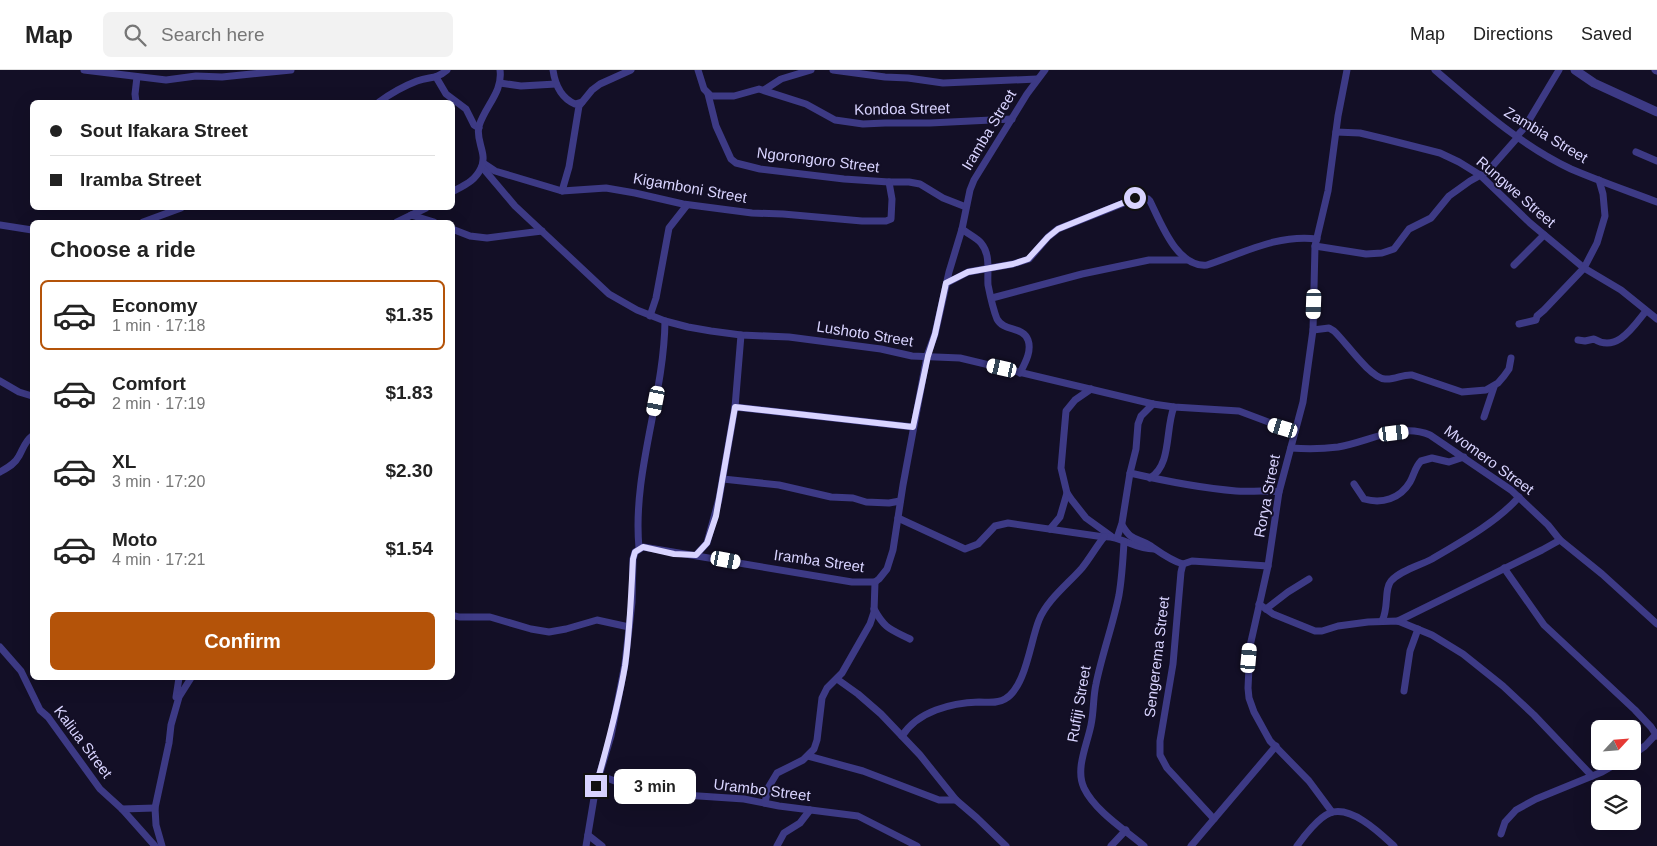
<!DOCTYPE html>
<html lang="en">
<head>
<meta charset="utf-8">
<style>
  body { margin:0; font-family:Helvetica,sans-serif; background:#f2f2f2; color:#222; height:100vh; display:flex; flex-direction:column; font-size:19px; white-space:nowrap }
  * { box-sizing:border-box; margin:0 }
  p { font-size:16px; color:#767676 }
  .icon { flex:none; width:28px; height:28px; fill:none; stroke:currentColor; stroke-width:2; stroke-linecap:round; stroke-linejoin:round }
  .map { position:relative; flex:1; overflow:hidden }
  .panel { position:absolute; left:30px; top:150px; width:425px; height:460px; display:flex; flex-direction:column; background:#fff; border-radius:8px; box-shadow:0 5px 20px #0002 }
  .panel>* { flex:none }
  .banner { position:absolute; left:30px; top:30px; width:425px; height:110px; border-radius:8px; box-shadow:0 5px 20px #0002; display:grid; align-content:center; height:110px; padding:0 20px; background:#fff }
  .needle { width:32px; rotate:64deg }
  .controls { position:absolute; left:1591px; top:650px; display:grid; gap:10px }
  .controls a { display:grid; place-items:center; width:50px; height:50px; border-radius:8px; background:#fff; box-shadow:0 5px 20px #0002; font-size:25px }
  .end { position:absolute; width:22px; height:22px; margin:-11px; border:6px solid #d9d4ff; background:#111; box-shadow:0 0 0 2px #111 }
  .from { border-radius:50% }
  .bubble { position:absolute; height:35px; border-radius:8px; background:#fff; box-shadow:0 5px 20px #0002; font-size:16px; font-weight:800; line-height:35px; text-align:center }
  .car { position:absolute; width:15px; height:30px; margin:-15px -8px; border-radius:6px; box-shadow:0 0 4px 1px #0007; background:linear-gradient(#fff 24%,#345 0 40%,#fff 0 76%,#345 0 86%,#fff 0) }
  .banner b { display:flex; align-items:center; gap:18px; height:48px; font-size:19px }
  .banner b+b { border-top:1px solid #e0e0e0 }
  .banner i { width:12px; height:12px; background:#222 }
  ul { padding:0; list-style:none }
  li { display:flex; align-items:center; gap:15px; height:70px; margin:0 10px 8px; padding:0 10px; border:2px solid transparent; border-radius:8px }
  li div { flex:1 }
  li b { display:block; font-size:19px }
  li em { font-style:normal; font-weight:800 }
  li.on { border-color:#b45309 }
  li>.icon { width:45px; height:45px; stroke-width:1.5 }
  h2 { padding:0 20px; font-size:22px; line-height:60px }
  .primary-button { display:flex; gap:10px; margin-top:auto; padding:10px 20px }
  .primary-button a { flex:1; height:58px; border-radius:8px; background:#b45309; color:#fff; font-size:20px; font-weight:800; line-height:58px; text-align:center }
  header { display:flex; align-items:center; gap:30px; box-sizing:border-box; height:70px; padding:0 25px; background:#fff; border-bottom:1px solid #e0e0e0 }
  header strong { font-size:24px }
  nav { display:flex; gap:28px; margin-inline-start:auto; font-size:18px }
  .search { width:350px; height:45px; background:#f2f2f2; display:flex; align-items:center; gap:12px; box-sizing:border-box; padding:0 18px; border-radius:8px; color:#767676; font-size:19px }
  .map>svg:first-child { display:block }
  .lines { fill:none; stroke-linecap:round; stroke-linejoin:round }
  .minor { stroke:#3d3a85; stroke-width:7 }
  .tertiary { stroke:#3d3a85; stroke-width:9 }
  .route { stroke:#d9d4ff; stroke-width:6 }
  .labels { text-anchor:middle; stroke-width:4; stroke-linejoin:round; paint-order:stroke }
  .street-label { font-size:15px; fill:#d9d4ff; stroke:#130f26 }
</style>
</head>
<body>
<header>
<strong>Map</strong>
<div class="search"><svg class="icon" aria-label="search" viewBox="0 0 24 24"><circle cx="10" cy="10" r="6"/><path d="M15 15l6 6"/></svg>Search here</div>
<nav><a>Map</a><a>Directions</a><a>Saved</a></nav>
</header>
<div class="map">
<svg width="1657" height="776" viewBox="0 0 1657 776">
  <rect width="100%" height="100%" fill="#130f26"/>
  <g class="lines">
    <g class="minor">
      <polyline points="84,0 166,10 196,6 222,7 291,0"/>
      <path d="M553,0C555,14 561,28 575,34L582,32"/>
      <polyline points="698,0 704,19 711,26 734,26 759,19 806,34 835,50 863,54 885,53 930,53 1012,49"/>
      <polyline points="833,0 885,7 908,8 943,13 1037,9"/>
      <path d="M1435,0C1477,36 1520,75 1571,99C1599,111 1628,121 1657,132"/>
      <polyline points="1655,0 1657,1"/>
      <polyline points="436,7 446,24 466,39 474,55 479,58"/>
      <polyline points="500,13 521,16 556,14"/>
      <polyline points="764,20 781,9 811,0"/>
      <polyline points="708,24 716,56 731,89 736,93 760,99 844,109 889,112 909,112 920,114 943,128 966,137"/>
      <polyline points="136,32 135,24 137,7"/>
      <path d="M379,32C390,24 404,16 417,11C431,6 435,10 447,0"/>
      <polyline points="1336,62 1360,63 1385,69 1440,83 1459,92 1480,105 1530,153 1584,198 1621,220 1657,249"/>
      <polyline points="1517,66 1525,57 1559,0"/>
      <polyline points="1636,82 1657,91"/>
      <polyline points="483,93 495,101 562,121 606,118 635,123 683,134 752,143 783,144 862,151 886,151 891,149 892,129 889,112"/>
      <polyline points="482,97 515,136 609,224 637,240 665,251 688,257 711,261 741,265 789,267 881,279 912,286 960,288 1153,334 1174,337 1239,341 1295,362"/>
      <polyline points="562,121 569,97 579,36 592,20 600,14 631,0"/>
      <path d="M452,122C465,115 475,111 481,98C488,83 475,71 479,56C485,36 503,22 500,0"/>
      <polyline points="411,145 434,152"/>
      <polyline points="143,152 181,138"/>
      <polyline points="397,152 426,138"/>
      <polyline points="0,155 32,160"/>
      <polyline points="452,159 470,166 487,168 542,161"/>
      <path d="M962,159C968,164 977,168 981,173C991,185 987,201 988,215C990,225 993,239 997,249C1004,262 1023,256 1028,270C1032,281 1025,293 1020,303"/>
      <polyline points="1315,176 1366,184 1382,183 1394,179 1409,159 1431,148 1449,126 1470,111 1488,101 1518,67"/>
      <polyline points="1514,195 1544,165"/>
      <path d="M947,213L968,202L1013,194L1029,189L1048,167L1058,159L1139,127L1148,129L1150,131C1161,153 1177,198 1207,195C1243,183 1278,164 1317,169"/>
      <polyline points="992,228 1082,204 1149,190 1187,190"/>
      <polyline points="650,246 656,228 669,158 687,135"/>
      <polyline points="1519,254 1536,250 1537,246 1544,240 1584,198 1597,173 1605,146 1603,124 1599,110"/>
      <path d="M1313,260L1329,258L1334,261C1345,271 1370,308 1385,309C1395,310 1403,304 1412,305L1462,322L1486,320L1498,313L1504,306L1509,299L1511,288"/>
      <path d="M1578,270L1585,271L1594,269C1617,283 1633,257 1646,241"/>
      <polyline points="0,311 19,322 32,326"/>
      <polyline points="1091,319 1075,330 1066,341 1061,398 1067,423 1071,429 1086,448 1111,466"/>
      <polyline points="735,337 913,357"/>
      <polyline points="1484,347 1494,317"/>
      <path d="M1291,378C1306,379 1322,379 1338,377C1368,372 1401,352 1430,365L1511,420L1548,455L1560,470L1602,504L1657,554"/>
      <path d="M0,402C7,398 15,394 19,386C23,379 25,371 32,366"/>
      <path d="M1130,403C1165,411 1200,418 1236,421C1250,422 1264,420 1279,422"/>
      <path d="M1150,408C1172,395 1165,359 1174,337"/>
      <polyline points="723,409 779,415 831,427 853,428 866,432 889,433 900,431"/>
      <path d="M1354,414L1364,429C1382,434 1400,429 1410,412C1414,405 1415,397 1421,391L1432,388L1449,392L1464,387"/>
      <path d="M898,448L965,479L978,474L995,456L1008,453L1104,467C1119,465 1134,479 1154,479"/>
      <path d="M1122,455C1132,472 1136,467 1151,476C1161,483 1170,490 1183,494"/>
      <polyline points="1050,459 1060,447 1067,423"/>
      <polyline points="1117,468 1122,453 1130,403 1136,379 1138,354 1141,346 1153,334"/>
      <path d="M1124,472C1123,490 1122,507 1119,525C1113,555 1102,584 1096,614C1093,627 1094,641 1091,655C1087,675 1075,699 1084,718C1095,741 1125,760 1144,776"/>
      <path d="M639,478C632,402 664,328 665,251"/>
      <polyline points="696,485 707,473 719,429 735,337 741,265"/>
      <polyline points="1504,498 1544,555 1635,640 1651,657 1657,666"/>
      <polyline points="1259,534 1273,544 1315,561 1322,561 1338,556 1368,552 1398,551 1432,565 1463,584 1503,616 1534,645 1592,706"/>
      <path d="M874,539C885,559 890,559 910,569"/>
      <polyline points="1266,539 1288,522 1309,509"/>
      <polyline points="452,545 459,547 490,547 531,559 549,562 566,559 597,550 629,557"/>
      <path d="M1382,551C1389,538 1384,519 1391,511C1401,500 1419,496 1432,489C1461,472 1497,452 1519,427"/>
      <polyline points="1398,551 1542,480 1560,470"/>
      <polyline points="0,577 21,601 40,640 48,647 100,719 122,739 155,776"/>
      <polyline points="837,609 858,624 881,644 920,685 956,730 977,748 1006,776"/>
      <polyline points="1404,621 1410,581 1418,559"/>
      <polyline points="176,627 179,608"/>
      <path d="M902,666C918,641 951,633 979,632C987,632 997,634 1005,629C1026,617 1030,572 1039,550C1047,530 1068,514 1082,498C1090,488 1096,477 1104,467"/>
      <polyline points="1632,685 1645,676 1657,663"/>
      <polyline points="808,686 863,701 939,730 956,730"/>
      <polyline points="599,705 620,713 684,725 744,729 779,736 858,746 917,776"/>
      <polyline points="765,733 768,718 777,703 803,690 814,679 817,670 822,628 827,618 842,603 870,554 874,542 875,512"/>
      <polyline points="122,739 155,738"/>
      <polyline points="1332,742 1309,711 1270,671 1254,642 1249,628 1248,618 1250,576 1268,496 1279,422 1303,332 1313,260 1315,176 1328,121 1338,46 1347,0"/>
      <polyline points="1214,749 1167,698 1160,685 1160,671 1173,594 1181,502 1183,494 1192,491 1268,496"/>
      <polyline points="1501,764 1505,752 1516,740 1536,729 1602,702 1621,691"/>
      <polyline points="588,765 602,776"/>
      <polyline points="162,776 156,755 155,738 169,673 171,655 179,627 191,608"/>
      <polyline points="586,776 596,716 611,666 625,594 632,532 633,489 635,482 643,477 852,512 875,512 879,509 887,499 893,480 903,415 927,286 935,264 949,202 962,159 970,120 974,110 1027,24 1045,0"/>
      <polyline points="777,776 784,763 800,753 810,740"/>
      <polyline points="1111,776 1126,760"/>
      <polyline points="1191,776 1276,676"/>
      <path d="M1297,776C1304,766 1319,747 1330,743C1351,735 1380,763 1394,776"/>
    </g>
    <polyline class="tertiary" points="1575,0 1594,13 1657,42"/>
  </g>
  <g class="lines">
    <path class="route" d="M596,716C607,677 618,637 625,596C630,561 631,525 633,489L635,482L643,477L674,484L696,485L707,473L716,446L735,337L913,357L928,286L935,264L946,213L968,202L1013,194L1028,189L1048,167L1058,159L1135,128"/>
  </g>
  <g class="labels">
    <g class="street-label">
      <text transform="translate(902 39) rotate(-1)" y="5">Kondoa Street</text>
      <text transform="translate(989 60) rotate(-59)" y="5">Iramba Street</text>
      <text transform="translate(1546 65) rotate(31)" y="5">Zambia Street</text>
      <text transform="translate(818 90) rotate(7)" y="5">Ngorongoro Street</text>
      <text transform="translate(690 118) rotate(10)" y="5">Kigamboni Street</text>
      <text transform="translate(1516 122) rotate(41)" y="5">Rungwe Street</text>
      <text transform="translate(865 264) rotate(9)" y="5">Lushoto Street</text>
      <text transform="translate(1489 390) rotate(36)" y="5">Mvomero Street</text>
      <text transform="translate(1267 426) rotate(-79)" y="5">Rorya Street</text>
      <text transform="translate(819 491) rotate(8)" y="5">Iramba Street</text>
      <text transform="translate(1157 587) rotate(-83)" y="5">Sengerema Street</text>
      <text transform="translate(1079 634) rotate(-80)" y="5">Rufiji Street</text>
      <text transform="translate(83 672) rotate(53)" y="5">Kaliua Street</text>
      <text transform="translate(762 720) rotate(7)" y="5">Urambo Street</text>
    </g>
  </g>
</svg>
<div class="controls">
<a><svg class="needle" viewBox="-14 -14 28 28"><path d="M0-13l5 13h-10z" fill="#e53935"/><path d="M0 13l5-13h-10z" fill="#767676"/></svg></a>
<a><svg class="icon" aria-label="layers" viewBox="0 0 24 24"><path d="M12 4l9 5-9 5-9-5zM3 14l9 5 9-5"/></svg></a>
</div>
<i class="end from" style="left:1135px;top:128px"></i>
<i class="end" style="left:596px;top:716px"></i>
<div class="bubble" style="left:614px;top:699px;width:82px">3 min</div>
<i class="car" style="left:1314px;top:234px;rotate:182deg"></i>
<i class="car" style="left:1002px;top:298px;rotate:283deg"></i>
<i class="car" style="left:656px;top:331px;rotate:191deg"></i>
<i class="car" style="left:1283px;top:358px;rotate:287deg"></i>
<i class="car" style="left:1394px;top:363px;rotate:83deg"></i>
<i class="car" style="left:726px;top:490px;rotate:101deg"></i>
<i class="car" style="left:1249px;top:588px;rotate:5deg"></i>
<div class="banner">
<b><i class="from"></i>Sout Ifakara Street</b>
<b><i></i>Iramba Street</b>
</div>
<section class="panel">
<h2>Choose a ride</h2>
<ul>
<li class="on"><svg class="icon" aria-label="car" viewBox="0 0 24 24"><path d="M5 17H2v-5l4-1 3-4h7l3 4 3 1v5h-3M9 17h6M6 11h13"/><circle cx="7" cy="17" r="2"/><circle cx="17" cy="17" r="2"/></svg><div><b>Economy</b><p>1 min · 17:18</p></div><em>$1.35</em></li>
<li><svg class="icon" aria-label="car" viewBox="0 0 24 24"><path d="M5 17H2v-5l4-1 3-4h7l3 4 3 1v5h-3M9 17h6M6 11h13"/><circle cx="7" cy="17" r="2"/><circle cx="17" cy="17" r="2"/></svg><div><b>Comfort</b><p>2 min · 17:19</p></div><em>$1.83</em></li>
<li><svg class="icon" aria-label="car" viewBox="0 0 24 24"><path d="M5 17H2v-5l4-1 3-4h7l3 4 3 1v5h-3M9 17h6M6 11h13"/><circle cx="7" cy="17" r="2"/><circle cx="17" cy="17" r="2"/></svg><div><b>XL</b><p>3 min · 17:20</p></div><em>$2.30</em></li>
<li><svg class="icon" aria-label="car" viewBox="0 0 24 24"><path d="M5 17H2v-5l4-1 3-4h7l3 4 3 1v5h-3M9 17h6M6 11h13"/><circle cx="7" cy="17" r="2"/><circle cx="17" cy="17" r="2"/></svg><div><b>Moto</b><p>4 min · 17:21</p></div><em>$1.54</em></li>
</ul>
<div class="primary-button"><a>Confirm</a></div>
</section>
</div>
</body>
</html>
